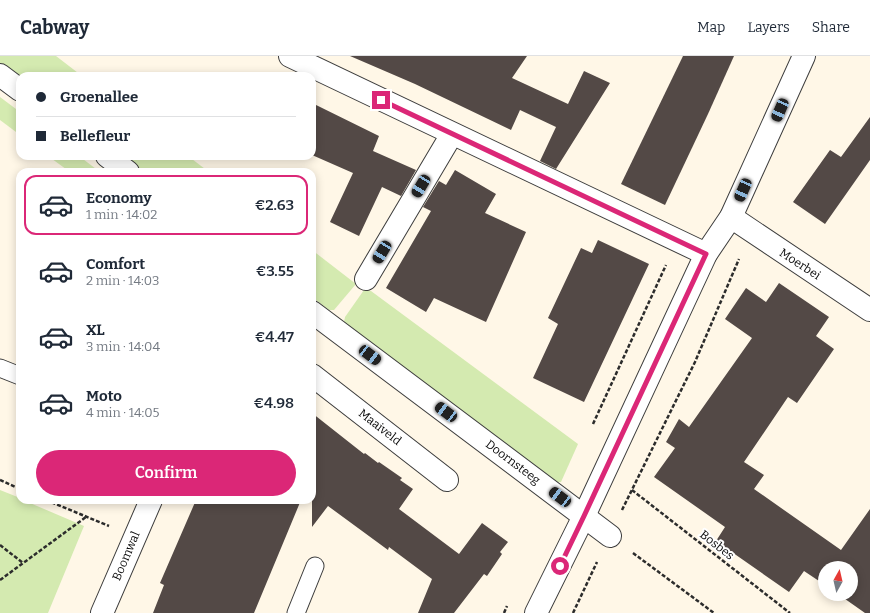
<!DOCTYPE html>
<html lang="en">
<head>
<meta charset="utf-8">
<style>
  body { margin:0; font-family:Bitter,serif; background:#f6f6f7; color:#1f2937; height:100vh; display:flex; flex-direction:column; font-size:15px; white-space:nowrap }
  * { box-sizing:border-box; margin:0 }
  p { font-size:13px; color:#747a83 }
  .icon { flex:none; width:22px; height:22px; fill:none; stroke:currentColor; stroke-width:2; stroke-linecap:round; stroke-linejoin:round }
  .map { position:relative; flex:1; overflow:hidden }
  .panel { position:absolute; left:16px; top:112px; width:300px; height:336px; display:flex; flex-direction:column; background:#fff; border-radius:12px; box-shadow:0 2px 10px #0003 }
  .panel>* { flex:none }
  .top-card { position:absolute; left:16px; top:16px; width:300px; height:88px; border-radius:12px; box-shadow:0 2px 10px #0003; display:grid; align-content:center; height:88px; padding:0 20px; background:#fff }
  .needle { width:26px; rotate:8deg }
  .tools { position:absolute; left:818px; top:505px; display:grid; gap:8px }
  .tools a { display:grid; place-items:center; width:40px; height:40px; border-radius:50%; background:#fff; box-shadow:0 2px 10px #0003; font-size:20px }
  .end { position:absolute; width:18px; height:18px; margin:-9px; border:5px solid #db2777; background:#fff; box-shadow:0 0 0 2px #fff }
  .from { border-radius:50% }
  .car { position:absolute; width:12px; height:24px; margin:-12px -6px; border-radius:5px; box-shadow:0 0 3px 1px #0007; background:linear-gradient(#222 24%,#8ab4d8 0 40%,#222 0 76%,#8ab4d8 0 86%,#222 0) }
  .top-card b { display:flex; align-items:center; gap:14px; height:38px; font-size:15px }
  .top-card b+b { border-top:1px solid #e0e1e3 }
  .top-card i { width:10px; height:10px; background:#1f2937 }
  ul { padding:7px 0 0; list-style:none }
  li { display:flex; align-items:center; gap:12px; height:60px; margin:0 8px 6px; padding:0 12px; border:2px solid transparent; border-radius:12px }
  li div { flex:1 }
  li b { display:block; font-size:15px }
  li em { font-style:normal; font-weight:600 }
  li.current { border-color:#db2777 }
  li>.icon { width:36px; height:36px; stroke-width:1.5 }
  .action { display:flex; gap:8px; margin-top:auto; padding:8px 20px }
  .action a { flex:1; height:46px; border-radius:24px; background:#db2777; color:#fff; font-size:16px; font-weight:600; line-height:46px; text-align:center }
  header { display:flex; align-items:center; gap:24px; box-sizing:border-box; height:56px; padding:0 20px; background:#fff; border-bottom:1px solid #e0e1e3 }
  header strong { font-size:19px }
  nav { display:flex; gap:22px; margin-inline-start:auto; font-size:14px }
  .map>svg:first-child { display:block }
  .green { fill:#d4eab0 }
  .building { fill:#534946 }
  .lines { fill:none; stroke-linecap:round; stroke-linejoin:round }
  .service-casing { stroke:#3d3d3d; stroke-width:19 }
  .minor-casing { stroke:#3d3d3d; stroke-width:24 }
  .path { stroke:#2c2c2c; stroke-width:2.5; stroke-dasharray:4 2; stroke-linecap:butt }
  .service { stroke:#fff; stroke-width:17 }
  .minor { stroke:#fff; stroke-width:22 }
  .route { stroke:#db2777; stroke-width:5 }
  .labels { text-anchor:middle; stroke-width:4; stroke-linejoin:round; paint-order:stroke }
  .street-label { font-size:12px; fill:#0a0a0a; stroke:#fff }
</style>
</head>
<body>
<header>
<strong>Cabway</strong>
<nav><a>Map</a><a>Layers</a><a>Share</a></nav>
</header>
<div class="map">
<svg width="870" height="557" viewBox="0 0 870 557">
  <rect width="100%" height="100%" fill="#fff7e7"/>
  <g class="green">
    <polygon points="0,0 56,0 82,20 20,20 20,24 0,9"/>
    <polygon points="0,41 20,56 20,79 0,64"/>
    <polygon points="48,100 79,100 100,116 70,116"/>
    <polygon points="122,100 188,100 209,116 144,116"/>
    <polygon points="312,194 356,228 334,254 329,254 312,241"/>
    <polygon points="364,234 371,235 578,388 561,426 557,426 344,266 345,261"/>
    <polygon points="0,434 20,442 20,444 23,444 84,470 48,557 0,557"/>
  </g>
  <g class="building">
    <polygon points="350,0 527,0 512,22 568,48 584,15 610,27 556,113 540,105 556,71 520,54 511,74 415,28"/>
    <polygon points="683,0 734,0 708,58 665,149 621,128"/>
    <polygon points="312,47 379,80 373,95 416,114 401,140 382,131 359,180 330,166 353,117 312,99"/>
    <polygon points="870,61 870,104 825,168 793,146 830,94 841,101"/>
    <polygon points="455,114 496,138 485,157 526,176 486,266 434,242 426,256 386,232 431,155 423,151 439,125 446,129"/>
    <polygon points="598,184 649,208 584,346 533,322 558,268 548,262 581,192 592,197"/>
    <polygon points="779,227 829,261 816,280 834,293 797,347 788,341 744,406 764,419 754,433 841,494 870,453 870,557 865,557 838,538 851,538 851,512 825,512 825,529 804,515 789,536 716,485 725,471 654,421 675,392 666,386 679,363 689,371 752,282 725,263 746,232 766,246"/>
    <polygon points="312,357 364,398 365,397 378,407 379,406 402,422 400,424 413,433 399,453 459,498 482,467 508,486 500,496 502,498 487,520 484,518 454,557 418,557 432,523 389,491 388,494 328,450 312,471"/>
    <polygon points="196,444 301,444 254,557 153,557 164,529 160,527"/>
  </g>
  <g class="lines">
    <g class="service-casing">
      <g id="service">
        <polyline points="0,312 20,320"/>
        <polyline points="296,557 315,510"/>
      </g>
    </g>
    <g class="minor-casing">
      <g id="minor">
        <polyline points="290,0 706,198"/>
        <polyline points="0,19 20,34"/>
        <polyline points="107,100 128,116"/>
        <polyline points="731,161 870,254"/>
        <polyline points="366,223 452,78"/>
        <polyline points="312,256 610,480"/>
        <polyline points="312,319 447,424"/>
        <polyline points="102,557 151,444"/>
        <polyline points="536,557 584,460 706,198 731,161 804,0"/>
      </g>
    </g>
    <g class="path">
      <polyline points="593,368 666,209"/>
      <polyline points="0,424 20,433"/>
      <polyline points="632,434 790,557"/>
      <polyline points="46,444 109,470"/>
      <polyline points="622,454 695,306 739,203"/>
      <polyline points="0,489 23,507"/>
      <polyline points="633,497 714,557"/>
      <polyline points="0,524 86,461"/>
      <polyline points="504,557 507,550"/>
      <polyline points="573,557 597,506"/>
    </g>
    <use href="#service" class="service"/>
    <use href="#minor" class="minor"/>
  </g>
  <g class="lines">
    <polyline class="route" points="381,44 706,198 584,460 560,510"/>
  </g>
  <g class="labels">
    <g class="street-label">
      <text transform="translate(800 208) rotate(33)" y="4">Moerbei</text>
      <text transform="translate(380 371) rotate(38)" y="4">Maaiveld</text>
      <text transform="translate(513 406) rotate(37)" y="4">Doornsteeg</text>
      <text transform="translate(717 489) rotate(38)" y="4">Bosbes</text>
      <text transform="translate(126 500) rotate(-67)" y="4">Boomwal</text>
    </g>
  </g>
</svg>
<div class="tools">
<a><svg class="needle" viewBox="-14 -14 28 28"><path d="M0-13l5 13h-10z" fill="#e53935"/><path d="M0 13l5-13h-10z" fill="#747a83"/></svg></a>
</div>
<i class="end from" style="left:560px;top:510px"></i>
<i class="end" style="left:381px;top:44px"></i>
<i class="car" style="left:780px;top:54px;rotate:204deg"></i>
<i class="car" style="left:421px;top:130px;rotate:211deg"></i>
<i class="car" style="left:743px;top:134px;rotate:204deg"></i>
<i class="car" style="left:382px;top:196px;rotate:211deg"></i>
<i class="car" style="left:370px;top:299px;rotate:127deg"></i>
<i class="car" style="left:446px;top:356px;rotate:307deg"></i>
<i class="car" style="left:560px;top:441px;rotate:307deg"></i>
<div class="top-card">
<b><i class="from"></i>Groenallee</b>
<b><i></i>Bellefleur</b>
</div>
<section class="panel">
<ul>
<li class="current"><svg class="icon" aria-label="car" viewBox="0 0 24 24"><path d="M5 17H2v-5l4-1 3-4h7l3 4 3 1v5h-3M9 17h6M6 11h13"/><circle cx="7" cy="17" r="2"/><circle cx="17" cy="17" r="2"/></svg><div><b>Economy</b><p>1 min · 14:02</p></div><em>€2.63</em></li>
<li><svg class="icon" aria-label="car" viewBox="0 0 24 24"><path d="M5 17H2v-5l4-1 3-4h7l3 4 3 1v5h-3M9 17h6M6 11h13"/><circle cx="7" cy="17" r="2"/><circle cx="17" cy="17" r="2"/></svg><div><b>Comfort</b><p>2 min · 14:03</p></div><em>€3.55</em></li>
<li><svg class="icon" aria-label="car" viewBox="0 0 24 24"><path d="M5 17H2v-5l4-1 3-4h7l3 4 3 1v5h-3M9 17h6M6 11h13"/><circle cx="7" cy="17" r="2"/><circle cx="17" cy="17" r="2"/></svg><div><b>XL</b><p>3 min · 14:04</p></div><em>€4.47</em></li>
<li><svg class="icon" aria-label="car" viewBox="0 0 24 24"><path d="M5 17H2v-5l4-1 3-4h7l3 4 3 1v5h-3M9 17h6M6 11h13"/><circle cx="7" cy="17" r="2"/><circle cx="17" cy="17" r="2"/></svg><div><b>Moto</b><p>4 min · 14:05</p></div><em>€4.98</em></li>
</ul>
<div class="action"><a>Confirm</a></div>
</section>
</div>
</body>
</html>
